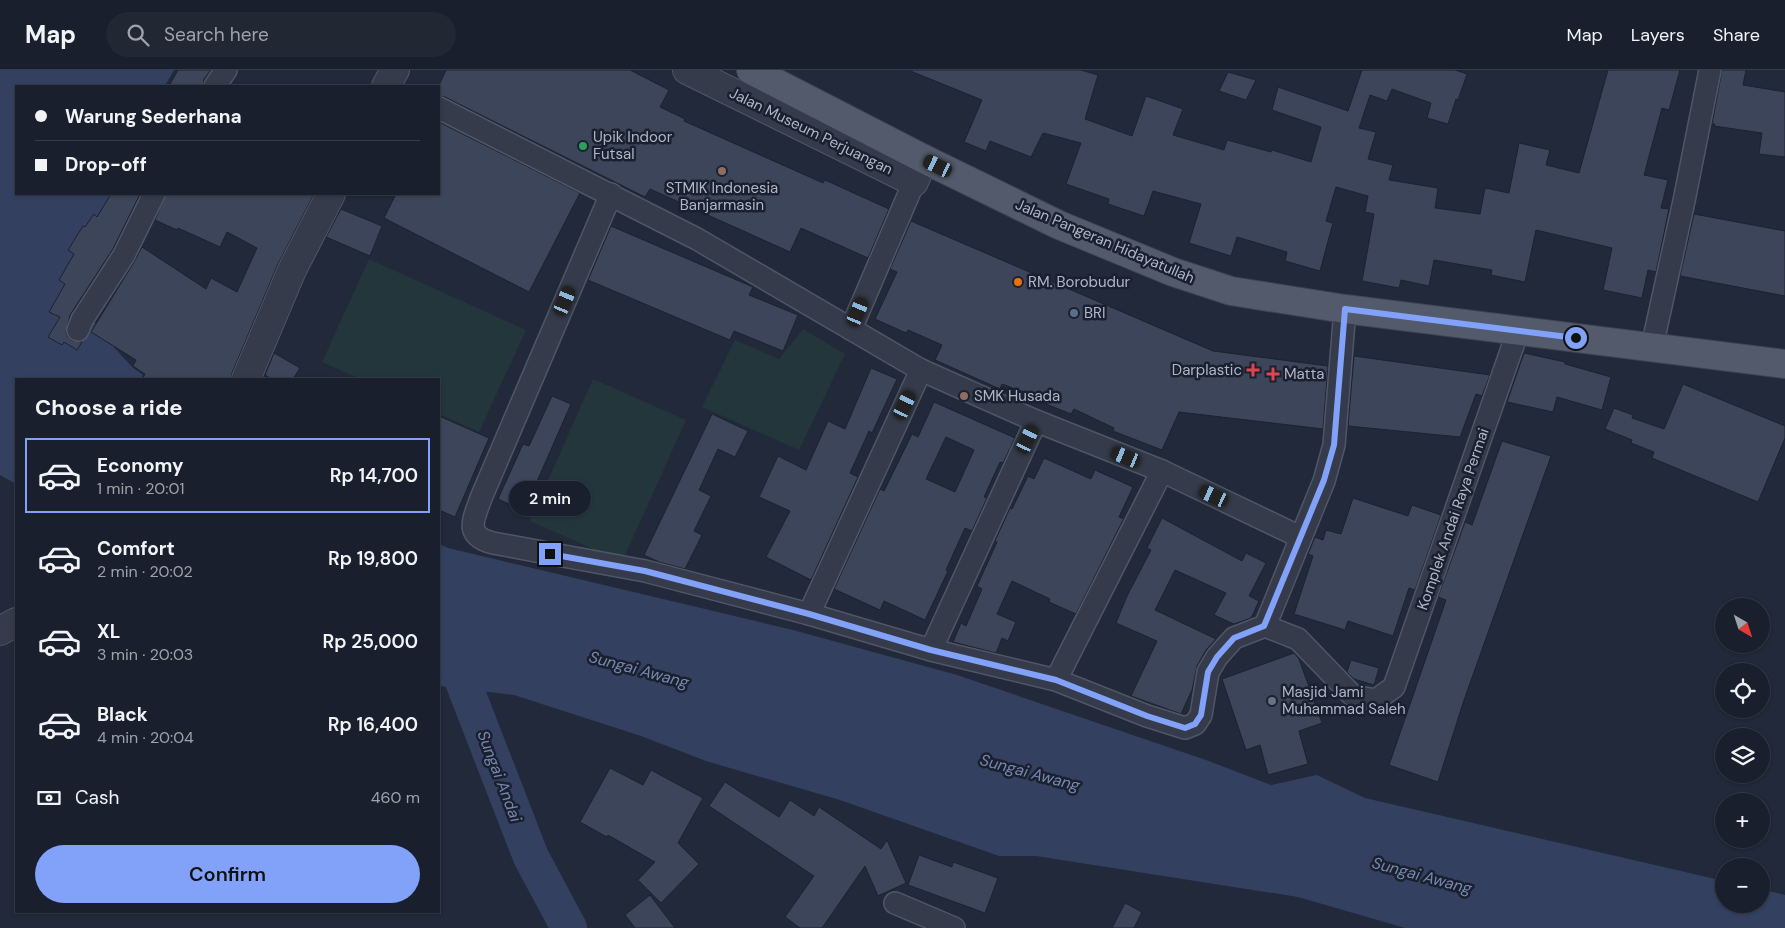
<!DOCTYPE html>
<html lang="en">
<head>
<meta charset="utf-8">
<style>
  body { margin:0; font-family:"DM Sans",sans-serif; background:#222734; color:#f1f3f6; height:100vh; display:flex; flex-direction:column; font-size:19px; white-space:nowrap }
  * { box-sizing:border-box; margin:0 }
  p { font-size:16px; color:#9fa2a9 }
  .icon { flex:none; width:28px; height:28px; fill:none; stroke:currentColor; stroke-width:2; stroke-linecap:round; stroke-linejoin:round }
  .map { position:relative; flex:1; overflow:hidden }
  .panel { position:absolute; left:15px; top:308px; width:425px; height:535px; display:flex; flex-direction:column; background:#191f2c; border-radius:0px; box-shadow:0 1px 4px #0004,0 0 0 1px #373d48 }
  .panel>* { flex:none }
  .banner { position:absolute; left:15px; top:15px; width:425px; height:110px; border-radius:0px; box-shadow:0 1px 4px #0004,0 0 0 1px #373d48; display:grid; align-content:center; height:110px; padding:0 20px; background:#191f2c }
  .needle { width:32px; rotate:141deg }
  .fabs { position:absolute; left:1715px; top:528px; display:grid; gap:10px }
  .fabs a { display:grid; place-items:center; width:55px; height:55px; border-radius:50%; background:#191f2c; box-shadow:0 1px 4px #0004,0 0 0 1px #373d48; font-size:25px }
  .end { position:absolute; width:22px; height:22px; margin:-11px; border:6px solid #82a2fa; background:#111; box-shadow:0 0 0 2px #111 }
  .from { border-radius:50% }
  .bubble { position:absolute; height:35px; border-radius:18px; background:#191f2c; box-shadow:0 1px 4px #0004,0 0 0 1px #373d48; font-size:16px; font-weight:600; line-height:35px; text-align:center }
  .car { position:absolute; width:15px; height:30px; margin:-15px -8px; border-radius:6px; box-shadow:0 0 4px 1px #0007; background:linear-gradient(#222 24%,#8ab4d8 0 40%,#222 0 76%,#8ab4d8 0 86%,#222 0) }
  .banner b { display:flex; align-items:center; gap:18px; height:48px; font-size:19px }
  .banner b+b { border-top:1px solid #373d48 }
  .banner i { width:12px; height:12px; background:#f1f3f6 }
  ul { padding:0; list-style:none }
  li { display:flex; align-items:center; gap:15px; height:75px; margin:0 10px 8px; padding:0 10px; border:2px solid transparent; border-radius:0px }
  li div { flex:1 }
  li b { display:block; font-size:19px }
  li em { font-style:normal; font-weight:600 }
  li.active { border-color:#82a2fa }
  li>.icon { width:45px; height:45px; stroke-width:1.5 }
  h2 { padding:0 20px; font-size:22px; line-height:60px }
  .pay { display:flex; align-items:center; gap:12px; height:55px; padding:0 20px; font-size:19px }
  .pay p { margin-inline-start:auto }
  .action { display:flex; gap:10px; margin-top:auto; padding:10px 20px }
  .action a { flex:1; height:58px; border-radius:30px; background:#82a2fa; color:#111; font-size:20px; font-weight:600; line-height:58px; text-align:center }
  header { display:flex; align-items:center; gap:30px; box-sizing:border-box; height:70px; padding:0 25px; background:#191f2c; border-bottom:1px solid #373d48 }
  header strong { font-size:24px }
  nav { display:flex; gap:28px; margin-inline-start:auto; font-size:18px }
  .search { width:350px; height:45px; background:#222734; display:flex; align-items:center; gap:12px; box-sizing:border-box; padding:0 18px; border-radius:28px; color:#9fa2a9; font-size:19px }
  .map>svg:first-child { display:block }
  .green { fill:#23363b }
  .water { fill:#334060 }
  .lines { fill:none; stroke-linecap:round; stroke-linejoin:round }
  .river { stroke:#334060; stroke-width:36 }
  .building { fill:#3d455a; stroke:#1c2231; fill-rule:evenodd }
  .minor-casing { stroke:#505665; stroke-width:24 }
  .tertiary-casing { stroke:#505665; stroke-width:30 }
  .primary-casing { stroke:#3e4453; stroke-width:30 }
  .minor { stroke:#353b4a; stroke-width:21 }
  .tertiary { stroke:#353b4a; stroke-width:28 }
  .primary { stroke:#535a6b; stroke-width:28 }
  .route { stroke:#82a2fa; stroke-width:6 }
  .leisure-dot { fill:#2e9e5b; stroke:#1a202f; stroke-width:2 }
  .education-dot { fill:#8d6e63; stroke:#1a202f; stroke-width:2 }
  .food-dot { fill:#e8710a; stroke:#1a202f; stroke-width:2 }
  .service-dot { fill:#5c6f8a; stroke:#1a202f; stroke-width:2 }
  .health-dot { fill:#e0444e; stroke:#1a202f; stroke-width:2 }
  .worship-dot { fill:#6b7280; stroke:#1a202f; stroke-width:2 }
  .labels { text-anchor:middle; stroke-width:5; stroke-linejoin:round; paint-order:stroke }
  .street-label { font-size:15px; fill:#b0b6c6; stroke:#1a202f }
  .poi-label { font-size:15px; fill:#b0b6c6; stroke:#1a202f; text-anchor:start }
  .water-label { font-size:16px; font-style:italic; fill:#7788af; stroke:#1a202f }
</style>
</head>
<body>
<header>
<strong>Map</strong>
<div class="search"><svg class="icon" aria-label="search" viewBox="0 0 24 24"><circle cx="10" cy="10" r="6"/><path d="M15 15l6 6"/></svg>Search here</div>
<nav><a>Map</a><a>Layers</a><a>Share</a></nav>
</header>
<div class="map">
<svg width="1785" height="858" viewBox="0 0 1785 858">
  <rect width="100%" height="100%" fill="#21293a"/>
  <g class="green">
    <polygon points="369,189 526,260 479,362 439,344 439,309 360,309 322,292"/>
    <polygon points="803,259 845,284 799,380 702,337 735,270 779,289"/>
    <polygon points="593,309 686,350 622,492 530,451"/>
  </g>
  <g class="water">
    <polygon points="0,0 174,0 165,16 16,16 16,124 113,124 63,236 114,263 111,274 132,297 143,305 141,309 16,309 16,414 0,405"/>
    <polygon points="439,474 448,478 793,560 957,605 1206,690 1271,715 1317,705 1365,728 1724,811 1724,834 1761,834 1761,819 1785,825 1785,858 1405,858 1298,827 1036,786 999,786 840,730 706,691 641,666 514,625 439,616"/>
  </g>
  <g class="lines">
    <polyline class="river" points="439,550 531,787 569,858"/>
  </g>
  <g class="building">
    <polygon points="178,0 211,0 204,9 203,16 169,16"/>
    <polygon points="446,0 630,0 669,20 660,37 685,49 684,51 823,113 825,110 889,139 868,188 801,158 790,182 650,119 645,127 445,27 439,26 439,15"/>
    <polygon points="908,0 1081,0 1098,5 1085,49 1132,66 1146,26 1183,39 1173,65 1224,80 1227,70 1271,82 1272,80 1311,92 1321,57 1272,40 1278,17 1348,41 1362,0 1455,0 1467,4 1458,30 1456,29 1448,54 1427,48 1431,33 1392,19 1387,31 1370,25 1359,58 1376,62 1368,89 1393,95 1389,110 1438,118 1435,138 1480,144 1485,118 1509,123 1519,73 1550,80 1546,95 1579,103 1608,0 1680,0 1669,40 1662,38 1644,105 1668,110 1661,138 1669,139 1656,202 1648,200 1642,228 1603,220 1612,178 1536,160 1525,212 1491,205 1492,200 1434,190 1429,216 1401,210 1399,218 1362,211 1374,144 1365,142 1368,126 1336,117 1326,151 1333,153 1320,201 1285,191 1287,182 1237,167 1231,186 1189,173 1201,134 1153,121 1144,146 1108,134 1109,129 1066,114 1081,73 1043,63 1031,87 990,71 986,81 964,72 982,30"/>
    <polygon points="1722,0 1746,0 1743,15 1785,22 1785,87 1759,84 1762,63 1714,56 1715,54 1712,54"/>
    <polygon points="1228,2 1256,10 1246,30 1219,21"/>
    <polygon points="439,52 580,123 529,222 384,148 396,124 439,124"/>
    <polygon points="111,124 140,124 113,179 70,245 66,262 68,267 73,271 82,272 77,280 64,272 62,275 48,267 60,247 49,242 65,214 59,210 74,184 68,180 83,156 85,157 94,144 97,147"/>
    <polygon points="166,124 314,124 278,194 232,303 231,309 142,309 145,304 133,296 136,290 91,262 134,192 142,177 206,219 211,208 237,222 257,178 227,162 220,177 178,158 177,160 155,150"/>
    <polygon points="341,139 382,156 370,186 326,167"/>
    <polygon points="1694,144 1785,161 1785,226 1680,206"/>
    <polygon points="911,151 1213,281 1328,296 1323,359 1179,342 1162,380 1113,361 1114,358 1074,339 1071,344 1046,334 1047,331 1002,314 1000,319 935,290 942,275 908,260 906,263 875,249 897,202 890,199"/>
    <polygon points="611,156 753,217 749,225 798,245 783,281 734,261 730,270 588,210"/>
    <polygon points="274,283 300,298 293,309 272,309 265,305"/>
    <polygon points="1524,283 1565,292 1565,294 1611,307 1602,340 1557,327 1553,342 1507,332"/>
    <polygon points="1354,286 1490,305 1482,326 1476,324 1460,367 1348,356"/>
    <polygon points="871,298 897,309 872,363 869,361 850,403 858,407 811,510 766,487 790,441 759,427 778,386 806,400 828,351 845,359"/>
    <polygon points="1683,314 1785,356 1785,368 1758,432 1652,388 1654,382 1631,373 1632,370 1605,359 1614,338 1633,345 1632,348 1664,359"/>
    <polygon points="552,326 571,334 524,441 498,429 523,374 529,376"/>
    <path d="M934,332L1015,368L1003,393L1000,392L984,427L987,428L972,461L965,458L946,500L948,501L925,550L884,531L880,540L834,519L880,419L884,421L912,364L918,367ZM946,367L974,380L955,422L926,409Z"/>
    <polygon points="712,344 748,361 735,387 718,379 699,420 711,426 694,461 702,465 685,499 659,492 644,485"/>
    <polygon points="439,346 489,368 455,447 439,440"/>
    <polygon points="1502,371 1551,386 1463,633 1438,712 1389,695 1446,530 1438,527 1465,452 1472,455"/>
    <polygon points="1044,388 1091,409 1095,400 1133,417 1119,447 1124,449 1122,452 1076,544 1049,532 1050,529 1012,511 997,544 1016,552 1008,571 1002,568 996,583 953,572 961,553 966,556 982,519 977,516 997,472 995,471 1010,438 1012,439 1028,406 1034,409"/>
    <polygon points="1353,428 1408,446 1412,435 1441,445 1415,520 1409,518 1393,566 1348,551 1345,560 1294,544 1313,486 1308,484 1315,467 1323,470 1326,460 1341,464"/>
    <polygon points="1162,448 1242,491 1246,483 1266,493 1249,526 1259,531 1251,548 1234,554 1214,545 1226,523 1175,500 1155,540 1216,569 1206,580 1197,596 1192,620 1181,644 1131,626 1157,571 1116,553 1127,526 1151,480 1147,478"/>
    <polygon points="1294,583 1299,589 1322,653 1299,661 1308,694 1268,705 1260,675 1246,680 1222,609"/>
    <polygon points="1351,590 1379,598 1374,615 1354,609 1347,602"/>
    <polygon points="610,698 643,715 651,700 703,728 678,773 699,794 661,833 638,810 655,792 608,765 607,767 580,752"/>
    <polygon points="725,712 779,747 790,730 814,746 819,737 881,779 887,770 906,813 878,826 865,796 822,858 800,858 785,847 814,806 709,736"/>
    <polygon points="919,785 952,797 953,792 998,808 985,843 908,815"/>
    <polygon points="650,825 675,858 635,858 625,845"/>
    <polygon points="1125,833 1142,842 1134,858 1112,858"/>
  </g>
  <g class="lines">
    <g class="minor-casing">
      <g id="minor">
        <polyline points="215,16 226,0"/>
        <polyline points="439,38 697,169 921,300 1036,351 1162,401 1300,467"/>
        <path d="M611,124L481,428C474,449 463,465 493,473L645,501L809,544L931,580L1056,610L1147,646L1185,658L1195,654L1201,645L1208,602L1217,587L1234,568L1265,556L1298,569L1353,626L1376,630L1394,617L1518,261"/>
        <polyline points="851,259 914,112"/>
        <polyline points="78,260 82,250 124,185 154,124"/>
        <polyline points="1652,277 1684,131 1710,0"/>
        <polyline points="809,544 921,300"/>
        <polyline points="1265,556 1324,411 1334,375 1345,239"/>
        <polyline points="931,580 1036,351"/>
        <polyline points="1056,610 1162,401"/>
        <polyline points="895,833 954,858"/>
      </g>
    </g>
    <g class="tertiary-casing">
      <g id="tertiary">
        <polyline points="687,0 914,112 924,89"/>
        <polyline points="386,16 395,0"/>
        <polyline points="246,309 292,200 331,124"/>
        <polyline points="0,561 16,552"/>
      </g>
    </g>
    <g class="primary-casing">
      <polyline id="primary" points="751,0 924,89 1059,155 1173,202 1231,221 1345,239 1785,294"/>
    </g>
    <use href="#minor" class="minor"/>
    <use href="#tertiary" class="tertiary"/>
    <use href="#primary" class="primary"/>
  </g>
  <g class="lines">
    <polyline class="route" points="550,484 645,501 809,544 931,580 1056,610 1147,646 1185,658 1195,654 1201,645 1208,602 1217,587 1234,568 1264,556 1324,410 1334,375 1345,239 1576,268"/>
  </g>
  <circle class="leisure-dot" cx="583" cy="76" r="5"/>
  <g class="education-dot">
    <circle cx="722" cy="101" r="5"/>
    <circle cx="964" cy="326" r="5"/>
  </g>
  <circle class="food-dot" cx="1018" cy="212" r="5"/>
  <circle class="service-dot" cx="1074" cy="243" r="5"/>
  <g class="health-dot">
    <path d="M1250.5 292.5h5v5h5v5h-5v5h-5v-5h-5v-5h5z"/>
    <path d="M1270.5 296.5h5v5h5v5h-5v5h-5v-5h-5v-5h5z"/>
  </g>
  <circle class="worship-dot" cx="1272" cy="631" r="5"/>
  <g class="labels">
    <g class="street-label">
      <text transform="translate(811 61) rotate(26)" y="5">Jalan Museum Perjuangan</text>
      <text transform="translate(1105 171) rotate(23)" y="5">Jalan Pangeran Hidayatullah</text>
      <text transform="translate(1453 449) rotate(-71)" y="5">Komplek Andai Raya Permai</text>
    </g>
    <g class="poi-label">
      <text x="593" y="72">Upik Indoor<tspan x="593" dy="17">Futsal</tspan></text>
      <text x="722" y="123" text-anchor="middle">STMIK Indonesia<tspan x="722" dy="17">Banjarmasin</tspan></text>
      <text x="1028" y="217">RM. Borobudur</text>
      <text x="1084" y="248">BRI</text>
      <text x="1242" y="305" text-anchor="end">Darplastic</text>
      <text x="1284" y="309">Matta</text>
      <text x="974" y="331">SMK Husada</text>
      <text x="1282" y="627">Masjid Jami<tspan x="1282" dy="17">Muhammad Saleh</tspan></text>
    </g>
    <g class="water-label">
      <text transform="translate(639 599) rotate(15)" y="6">Sungai Awang</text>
      <text transform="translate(1030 702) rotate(15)" y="6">Sungai Awang</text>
      <text transform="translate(500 706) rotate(69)" y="6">Sungai Andai</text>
      <text transform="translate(1422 805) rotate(15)" y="6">Sungai Awang</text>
    </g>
  </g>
</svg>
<div class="fabs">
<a><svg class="needle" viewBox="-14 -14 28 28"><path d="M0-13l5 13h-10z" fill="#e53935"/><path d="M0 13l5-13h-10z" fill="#9fa2a9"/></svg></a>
<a><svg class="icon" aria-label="locate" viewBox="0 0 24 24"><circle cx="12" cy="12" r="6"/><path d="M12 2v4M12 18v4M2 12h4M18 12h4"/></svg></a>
<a><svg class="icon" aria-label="layers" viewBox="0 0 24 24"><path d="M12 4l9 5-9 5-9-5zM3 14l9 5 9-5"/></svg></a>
<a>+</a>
<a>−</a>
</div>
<i class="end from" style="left:1576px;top:268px"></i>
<i class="end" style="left:550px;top:484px"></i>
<div class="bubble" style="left:509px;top:411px;width:82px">2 min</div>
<i class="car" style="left:938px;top:96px;rotate:296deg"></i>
<i class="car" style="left:565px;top:231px;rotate:23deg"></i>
<i class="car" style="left:858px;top:242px;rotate:23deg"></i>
<i class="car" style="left:905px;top:335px;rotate:25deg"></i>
<i class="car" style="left:1028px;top:369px;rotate:25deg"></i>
<i class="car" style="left:1126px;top:387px;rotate:292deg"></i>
<i class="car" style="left:1214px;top:426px;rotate:295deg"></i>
<div class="banner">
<b><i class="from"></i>Warung Sederhana</b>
<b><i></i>Drop-off</b>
</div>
<section class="panel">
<h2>Choose a ride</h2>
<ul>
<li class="active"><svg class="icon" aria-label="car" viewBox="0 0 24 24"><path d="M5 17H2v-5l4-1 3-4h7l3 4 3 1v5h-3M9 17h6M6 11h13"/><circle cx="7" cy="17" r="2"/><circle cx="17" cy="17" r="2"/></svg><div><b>Economy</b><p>1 min · 20:01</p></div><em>Rp 14,700</em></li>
<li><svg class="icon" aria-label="car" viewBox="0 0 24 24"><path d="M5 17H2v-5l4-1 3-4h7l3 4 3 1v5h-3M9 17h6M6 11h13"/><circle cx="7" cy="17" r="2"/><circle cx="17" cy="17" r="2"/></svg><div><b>Comfort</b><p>2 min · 20:02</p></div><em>Rp 19,800</em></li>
<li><svg class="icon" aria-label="car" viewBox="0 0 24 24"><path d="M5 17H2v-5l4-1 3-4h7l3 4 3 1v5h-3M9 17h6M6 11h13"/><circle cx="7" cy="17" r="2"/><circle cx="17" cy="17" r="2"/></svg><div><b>XL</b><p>3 min · 20:03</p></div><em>Rp 25,000</em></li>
<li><svg class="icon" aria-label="car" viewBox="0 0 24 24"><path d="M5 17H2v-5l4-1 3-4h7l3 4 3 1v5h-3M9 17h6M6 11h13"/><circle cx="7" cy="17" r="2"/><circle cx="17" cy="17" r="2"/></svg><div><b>Black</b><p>4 min · 20:04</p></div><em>Rp 16,400</em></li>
</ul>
<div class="pay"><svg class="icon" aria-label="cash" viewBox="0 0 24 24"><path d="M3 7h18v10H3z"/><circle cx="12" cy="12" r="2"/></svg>Cash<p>460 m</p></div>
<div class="action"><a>Confirm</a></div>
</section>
</div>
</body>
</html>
